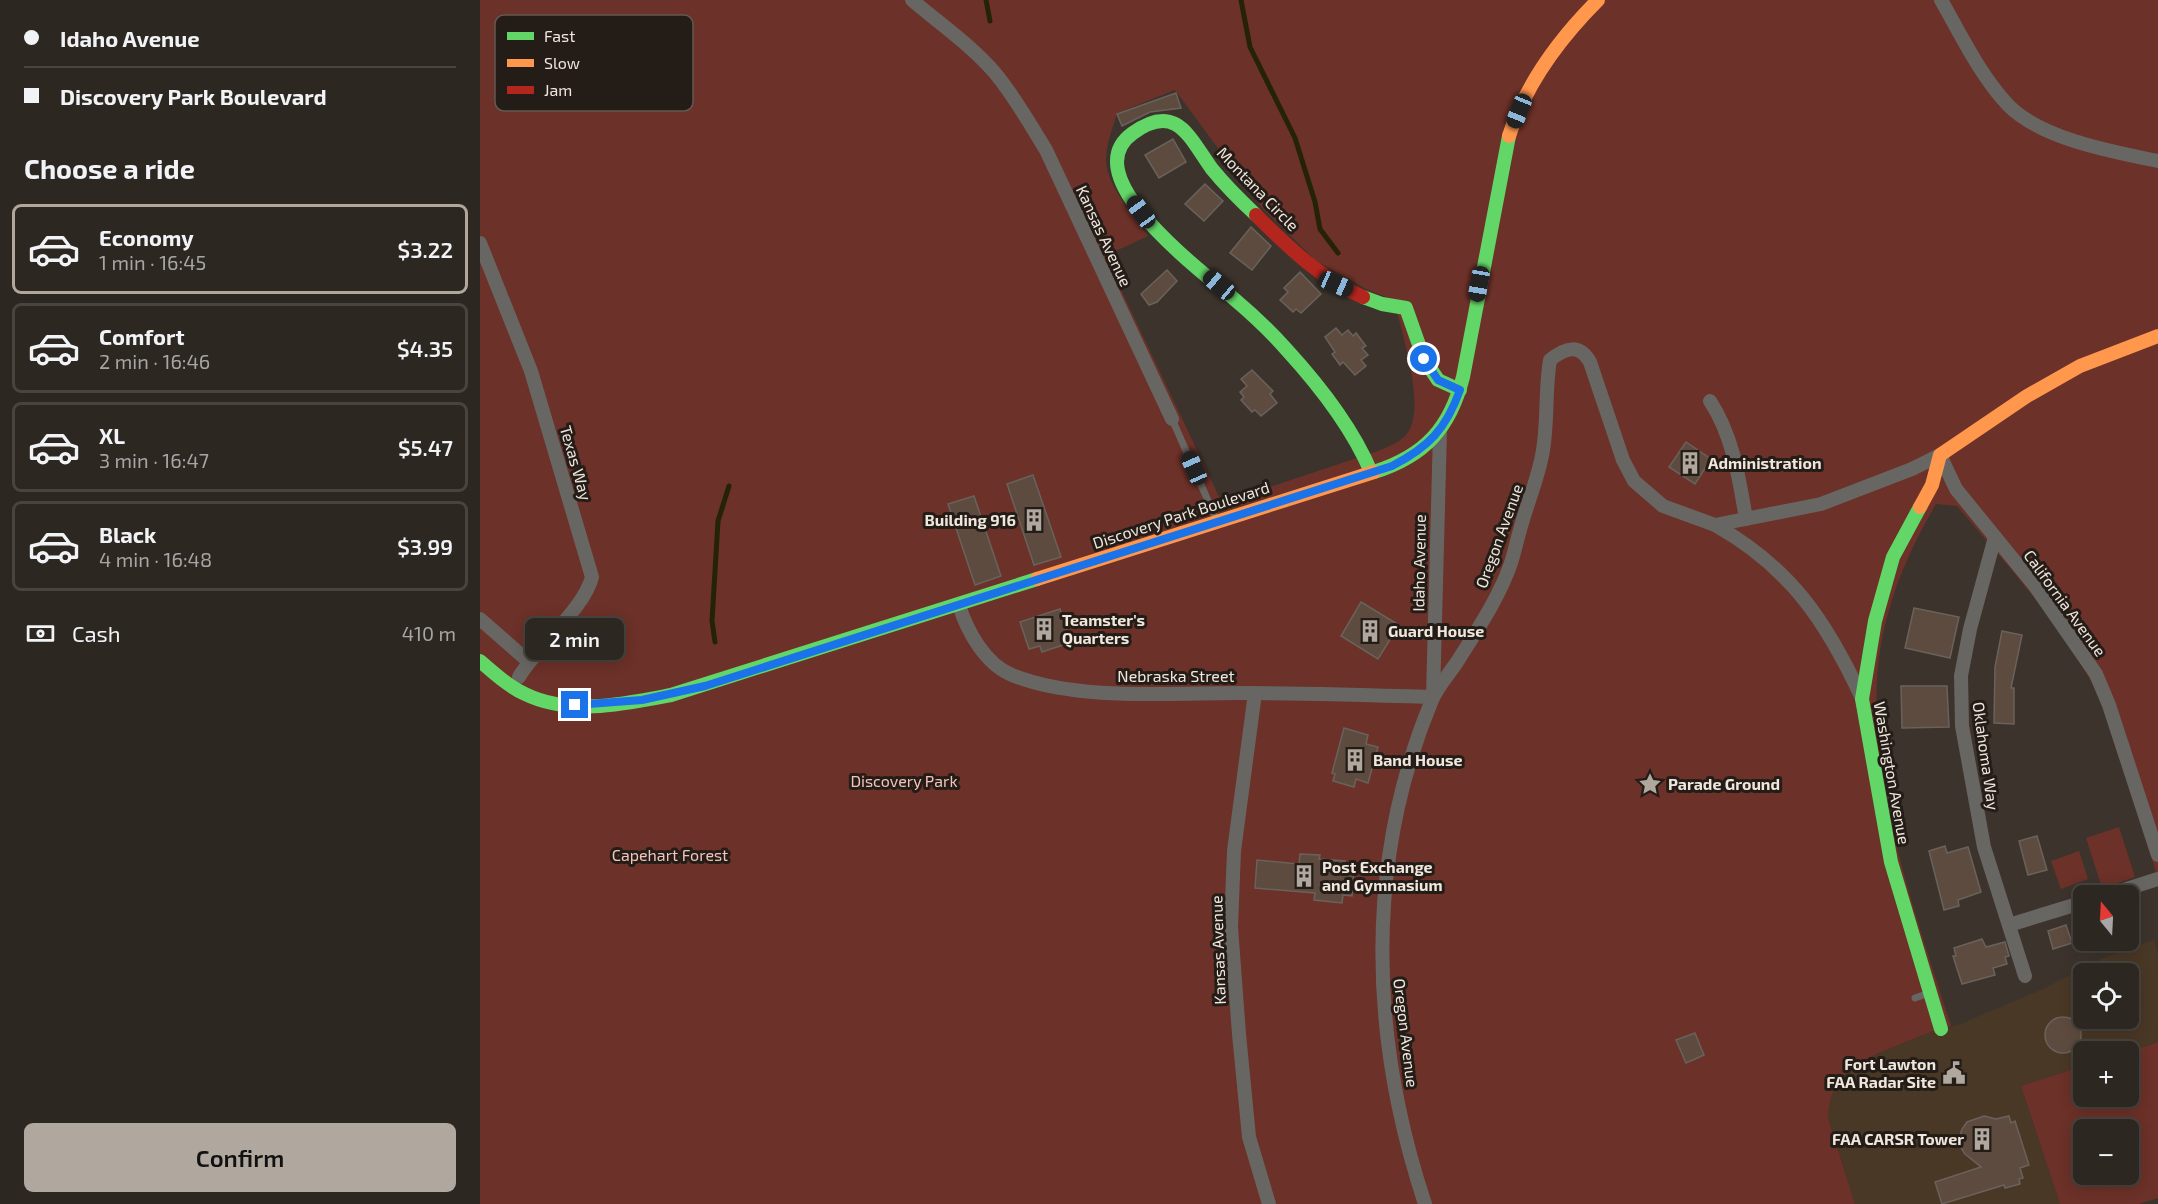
<!DOCTYPE html>
<html lang="en">
<head>
<meta charset="utf-8">
<style>
  body { margin:0; font-family:"Exo 2",sans-serif; background:#352f2a; color:#f1f3f6; height:100vh; display:flex; flex-direction:column; font-size:22px; white-space:nowrap }
  * { box-sizing:border-box; margin:0 }
  p { font-size:20px; color:#a7a5a5 }
  .icon { flex:none; width:33px; height:33px; fill:none; stroke:currentColor; stroke-width:2; stroke-linecap:round; stroke-linejoin:round }
  .map { position:relative; flex:1; overflow:hidden }
  .details { display:flex; flex-direction:column; background:#2d2721; width:480px }
  .details>* { flex:none }
  .guide { display:grid; align-content:center; height:132px; padding:0 24px; background:#2d2721 }
  .needle { width:39px; rotate:342deg }
  .tools { position:absolute; left:1593px; top:885px; display:grid; gap:12px }
  .tools a { display:grid; place-items:center; width:66px; height:66px; border-radius:9px; background:#2d2721; box-shadow:0 3px 15px #0003,0 0 0 2px #48443f; font-size:30px }
  .end { position:absolute; width:27px; height:27px; margin:-14px; border:8px solid #1a73e8; background:#fff; box-shadow:0 0 0 3px #fff }
  .from { border-radius:50% }
  .bubble { position:absolute; height:42px; border-radius:9px; background:#2d2721; box-shadow:0 3px 15px #0003,0 0 0 2px #48443f; font-size:20px; font-weight:600; line-height:42px; text-align:center }
  .car { position:absolute; width:18px; height:36px; margin:-18px -9px; border-radius:8px; box-shadow:0 0 4px 2px #0007; background:linear-gradient(#222 24%,#8ab4d8 0 40%,#222 0 76%,#8ab4d8 0 86%,#222 0) }
  .guide b { display:flex; align-items:center; gap:21px; height:57px; font-size:22px }
  .guide b+b { border-top:2px solid #48443f }
  .guide i { width:15px; height:15px; background:#f1f3f6 }
  ul { padding:0; list-style:none }
  li { display:flex; align-items:center; gap:18px; height:90px; margin:0 12px 9px; padding:0 12px; border:3px solid #48443f; border-radius:9px }
  li div { flex:1 }
  li b { display:block; font-size:22px }
  li em { font-style:normal; font-weight:600 }
  li.active { border-color:#b0a89f }
  li>.icon { width:54px; height:54px; stroke-width:1.5 }
  h2 { padding:0 24px; font-size:27px; line-height:72px }
  .pay { display:flex; align-items:center; gap:15px; height:66px; padding:0 24px; font-size:22px }
  .pay p { margin-inline-start:auto }
  .cta { display:flex; gap:12px; margin-top:auto; padding:12px 24px }
  .cta a { flex:1; height:69px; border-radius:9px; background:#b0a89f; color:#111; font-size:24px; font-weight:600; line-height:69px; text-align:center }
  main { display:flex; flex:1; min-height:0 }
  .map>svg:first-child { display:block }
  .built { fill:#4a3826; fill-rule:evenodd }
  .green { fill:#6c3128; fill-rule:evenodd }
  .lines { fill:none; stroke-linecap:round; stroke-linejoin:round }
  .stream { stroke:#252307; stroke-width:5 }
  .building { fill:#5e4b3f; stroke:#69625c; stroke-width:1.5 }
  .lane { stroke:#686662; stroke-width:7 }
  .street { stroke:#686662; stroke-width:14 }
  .fast { stroke:#63d668; stroke-width:14 }
  .slow { stroke:#ff974d; stroke-width:14 }
  .jam { stroke:#b3261e; stroke-width:14 }
  .route { stroke:#1a73e8; stroke-width:8 }
  .labels { text-anchor:middle; stroke-width:6; stroke-linejoin:round; paint-order:stroke }
  .street-label { font-size:16px; fill:#efe6dd; stroke:#241d17 }
  .poi-label { font-size:16px; font-weight:bold; fill:#efe6dd; stroke:#241d17; text-anchor:start }
  .park-label { font-size:16px; fill:#f5c3bb; stroke:#241d17 }
  .key { fill:#241d17; stroke:#615952; stroke-width:1.5 }
  .key-label { font-size:16px; fill:#efe6dd }
</style>
</head>
<body>
<main>
<section class="details">
<div class="guide">
<b><i class="from"></i>Idaho Avenue</b>
<b><i></i>Discovery Park Boulevard</b>
</div>
<h2>Choose a ride</h2>
<ul>
<li class="active"><svg class="icon" aria-label="car" viewBox="0 0 24 24"><path d="M5 17H2v-5l4-1 3-4h7l3 4 3 1v5h-3M9 17h6M6 11h13"/><circle cx="7" cy="17" r="2"/><circle cx="17" cy="17" r="2"/></svg><div><b>Economy</b><p>1 min · 16:45</p></div><em>$3.22</em></li>
<li><svg class="icon" aria-label="car" viewBox="0 0 24 24"><path d="M5 17H2v-5l4-1 3-4h7l3 4 3 1v5h-3M9 17h6M6 11h13"/><circle cx="7" cy="17" r="2"/><circle cx="17" cy="17" r="2"/></svg><div><b>Comfort</b><p>2 min · 16:46</p></div><em>$4.35</em></li>
<li><svg class="icon" aria-label="car" viewBox="0 0 24 24"><path d="M5 17H2v-5l4-1 3-4h7l3 4 3 1v5h-3M9 17h6M6 11h13"/><circle cx="7" cy="17" r="2"/><circle cx="17" cy="17" r="2"/></svg><div><b>XL</b><p>3 min · 16:47</p></div><em>$5.47</em></li>
<li><svg class="icon" aria-label="car" viewBox="0 0 24 24"><path d="M5 17H2v-5l4-1 3-4h7l3 4 3 1v5h-3M9 17h6M6 11h13"/><circle cx="7" cy="17" r="2"/><circle cx="17" cy="17" r="2"/></svg><div><b>Black</b><p>4 min · 16:48</p></div><em>$3.99</em></li>
</ul>
<div class="pay"><svg class="icon" aria-label="cash" viewBox="0 0 24 24"><path d="M3 7h18v10H3z"/><circle cx="12" cy="12" r="2"/></svg>Cash<p>410 m</p></div>
<div class="cta"><a>Confirm</a></div>
</section>
<div class="map">
<svg width="1678" height="1204" viewBox="0 0 1678 1204">
  <rect width="100%" height="100%" fill="#3c342c"/>
  <path class="built" d="M1674,940L1678,955V1042L1649,1052H1604L1603,1066L1541,1086L1580,1204H1375L1348,1118V1104L1353,1092L1375,1063L1451,1032L1478,1025L1563,989L1621,959ZM1604,974H1648V1018H1604Z"/>
  <g class="green">
    <path d="M0,0H1678V878L1619,697C1584,626 1528,566 1477,506L1456,504C1432,545 1413,587 1403,634C1377,758 1434,908 1471,1026C1453,1030 1436,1038 1419,1045C1381,1060 1350,1071 1348,1118L1375,1204H0ZM695,90L783,209L835,260L888,290L914,300C921,331 948,410 926,435C919,443 907,447 898,451L742,503L625,256L668,236C654,217 625,183 626,159C626,143 633,128 637,113Z"/>
    <polygon points="1639,827 1655,877 1622,888 1606,838"/>
    <polygon points="1599,851 1608,879 1581,889 1571,861"/>
    <path d="M1678,1042V1198L1659,1204H1580L1541,1086L1603,1066L1604,1096H1648L1649,1052ZM1604,1130H1648V1174H1604Z"/>
  </g>
  <g class="lines">
    <g class="stream">
      <polyline points="506,0 510,21"/>
      <polyline points="761,0 770,47 815,138 835,202 840,229 858,253"/>
      <polyline points="235,642 232,621 238,521 249,486"/>
    </g>
  </g>
  <g class="building">
    <polygon points="696,93 701,108 670,112 642,126 637,114"/>
    <polygon points="693,139 706,162 679,178 665,155"/>
    <polygon points="725,184 743,201 724,221 705,204"/>
    <polygon points="771,227 791,246 772,270 750,253"/>
    <polygon points="687,270 697,281 677,302 669,305 661,294"/>
    <polygon points="820,272 841,294 821,313 816,309 813,312 800,300 808,292 804,288"/>
    <polygon points="856,328 862,335 868,330 873,336 876,333 886,346 882,348 888,355 881,360 886,366 875,375 863,362 860,365 852,354 855,352 845,337"/>
    <polygon points="772,370 793,391 790,394 797,403 781,416 775,410 772,412 761,400 764,397 760,392 767,386 761,379"/>
    <polygon points="1206,442 1231,459 1215,484 1189,467"/>
    <polygon points="553,475 581,557 554,565 527,484"/>
    <polygon points="494,496 521,576 495,585 468,504"/>
    <polygon points="881,602 919,625 898,659 861,636"/>
    <polygon points="1434,608 1479,617 1470,658 1425,648"/>
    <polygon points="580,609 589,636 582,639 583,645 562,652 560,646 549,649 540,622"/>
    <polygon points="1522,631 1542,635 1531,688 1534,688 1534,724 1514,723 1515,667"/>
    <polygon points="1421,686 1467,686 1469,727 1422,728"/>
    <polygon points="864,728 888,735 886,744 898,747 888,783 876,779 874,787 853,781 855,774 852,773"/>
    <polygon points="1557,836 1567,870 1548,875 1539,841"/>
    <polygon points="1465,846 1467,853 1488,847 1501,892 1478,900 1479,906 1464,910 1449,851"/>
    <polygon points="820,854 840,855 839,859 865,861 864,869 874,870 872,896 863,895 862,903 834,900 835,893 775,888 777,860 819,864"/>
    <polygon points="1586,925 1592,943 1573,949 1568,931"/>
    <polygon points="1502,939 1506,947 1525,942 1529,956 1525,957 1527,964 1513,968 1515,975 1482,984 1473,956 1476,956 1474,948"/>
    <circle cx="1583" cy="1035" r="18"/>
    <polygon points="1215,1033 1224,1055 1206,1063 1196,1040"/>
    <polygon points="1504,1116 1516,1119 1529,1116 1531,1123 1535,1121 1549,1165 1540,1168 1543,1178 1539,1179 1540,1184 1525,1188 1524,1185 1462,1204 1455,1182 1501,1167 1485,1154 1480,1146 1479,1138 1482,1129 1487,1122"/>
  </g>
  <g class="lines">
    <g class="lane">
      <polyline points="692,419 737,521"/>
      <polyline points="1435,998 1449,993"/>
    </g>
    <g class="street">
      <path d="M432,0C460,24 491,45 515,73C535,97 550,124 566,150L692,419"/>
      <path d="M1461,0C1481,35 1500,75 1528,105C1561,139 1633,152 1678,161"/>
      <path d="M0,243L51,371L112,577C104,609 58,645 39,677"/>
      <path d="M1230,401C1253,436 1259,478 1266,519"/>
      <path d="M1235,525C1311,568 1346,621 1382,698"/>
      <polyline points="1515,537 1490,629 1481,676 1482,726 1504,847 1545,976"/>
      <path d="M479,605C487,631 505,664 532,675C595,701 690,693 758,693C823,693 888,695 953,697"/>
      <polyline points="0,619 48,661"/>
      <polyline points="775,693 754,851 751,927 759,1034 769,1137 789,1204"/>
      <polyline points="953,697 960,431"/>
      <polyline points="1625,896 1678,879"/>
      <polyline points="1529,925 1604,902"/>
      <path d="M945,1204C890,1038 884,863 952,700C958,686 969,674 977,662C997,630 1019,598 1031,563C1035,550 1038,536 1042,523C1049,498 1059,476 1063,450C1068,420 1065,389 1070,360C1085,348 1099,343 1110,362L1143,460L1154,481L1183,506L1235,525L1341,504L1432,469L1460,455L1476,489L1555,586L1616,674L1629,705L1678,855"/>
    </g>
    <g class="fast">
      <path d="M776,215C761,201 745,185 732,169C710,139 697,101 653,133C592,176 723,272 753,298C772,314 790,331 806,349C839,385 872,427 891,472"/>
      <polyline points="883,297 902,304 926,308 944,359 958,380 980,390"/>
      <path d="M894,472C945,456 970,428 983,377L1029,136"/>
      <polyline points="1440,507 1413,557 1395,621 1382,699 1411,862 1461,1029"/>
      <path d="M0,661C14,673 28,686 45,694C90,716 144,704 191,695L557,579"/>
    </g>
    <g class="slow">
      <path d="M1029,136C1046,83 1079,39 1118,0"/>
      <polyline points="1440,507 1452,485 1460,455 1547,396 1600,366 1678,336"/>
      <polyline points="557,579 894,472"/>
    </g>
    <path class="jam" d="M776,215C807,246 842,280 883,297"/>
  </g>
  <g class="lines">
    <path class="route" d="M95,705L162,700L225,686L912,466C949,447 966,429 980,390L958,380L944,359"/>
  </g>
  <defs>
    <g id="building-bare" transform="scale(1.8)"><path d="M-4-6H4V6H1V3H-1V6H-4ZM-2.5-4.3h1.7v1.8h-1.7ZM.8-4.3h1.7v1.8H.8ZM-2.5-1h1.7V.8h-1.7ZM.8-1h1.7V.8H.8Z" fill="#b0a89f" stroke="#241d17" stroke-width="2.5" paint-order="stroke"/></g>
    <g id="sight-bare" transform="scale(1.8)"><path d="M0-6L1.8-2.2L6-1.7L2.9 1.2L3.7 5.4L0 3.3L-3.7 5.4L-2.9 1.2L-6-1.7L-1.8-2.2Z" fill="#b0a89f" stroke="#241d17" stroke-width="2.5" paint-order="stroke"/></g>
    <g id="civic-bare" transform="scale(1.8)"><path d="M-.6-6.5H3V-4.5H.6V-3L4-1V1h2V6H-6V1h2V-1L-.6-3ZM-1.2 2.5V6h2.4V2.5Z" fill="#b0a89f" stroke="#241d17" stroke-width="2.5" paint-order="stroke"/></g>
  </defs>
  <g fill-rule="evenodd">
    <use href="#building-bare" x="1210" y="463"/>
    <use href="#building-bare" x="554" y="520"/>
    <use href="#building-bare" x="564" y="629"/>
    <use href="#building-bare" x="890" y="631"/>
    <use href="#building-bare" x="875" y="760"/>
    <use href="#sight-bare" x="1170" y="784"/>
    <use href="#building-bare" x="824" y="876"/>
    <use href="#civic-bare" x="1474" y="1073"/>
    <use href="#building-bare" x="1502" y="1139"/>
  </g>
  <g class="labels">
    <g class="street-label">
      <text transform="translate(778 189) rotate(46)" y="6">Montana Circle</text>
      <text transform="translate(624 236) rotate(65)" y="6">Kansas Avenue</text>
      <text transform="translate(96 463) rotate(74)" y="6">Texas Way</text>
      <text transform="translate(701 515) rotate(-18)" y="6">Discovery Park Boulevard</text>
      <text transform="translate(1019 536) rotate(-70)" y="6">Oregon Avenue</text>
      <text transform="translate(939 563) rotate(-89)" y="6">Idaho Avenue</text>
      <text transform="translate(1585 603) rotate(54)" y="6">California Avenue</text>
      <text x="696" y="682">Nebraska Street</text>
      <text transform="translate(1506 756) rotate(82)" y="6">Oklahoma Way</text>
      <text transform="translate(1412 773) rotate(80)" y="6">Washington Avenue</text>
      <text transform="translate(738 950) rotate(-92)" y="6">Kansas Avenue</text>
      <text transform="translate(926 1033) rotate(83)" y="6">Oregon Avenue</text>
    </g>
    <g class="poi-label">
      <text x="1228" y="469">Administration</text>
      <text x="536" y="526" text-anchor="end">Building 916</text>
      <text x="582" y="626">Teamster's<tspan x="582" dy="18">Quarters</tspan></text>
      <text x="908" y="637">Guard House</text>
      <text x="893" y="766">Band House</text>
      <text x="1188" y="790">Parade Ground</text>
      <text x="842" y="873">Post Exchange<tspan x="842" dy="18">and Gymnasium</tspan></text>
      <text x="1456" y="1070" text-anchor="end">Fort Lawton<tspan x="1456" dy="18">FAA Radar Site</tspan></text>
      <text x="1484" y="1145" text-anchor="end">FAA CARSR Tower</text>
    </g>
    <g class="park-label">
      <text x="424" y="787">Discovery Park</text>
      <text x="190" y="861">Capehart Forest</text>
    </g>
  </g>
  <rect x="15" y="15" width="198" height="96" rx="9" class="key"/>
  <rect x="27" y="32" width="27" height="8" fill="#63d668"/>
  <rect x="27" y="59" width="27" height="8" fill="#ff974d"/>
  <rect x="27" y="86" width="27" height="8" fill="#b3261e"/>
  <g class="key-label">
    <text x="64" y="42">Fast</text>
    <text x="64" y="69">Slow</text>
    <text x="64" y="96">Jam</text>
  </g>
</svg>
<div class="tools">
<a><svg class="needle" viewBox="-14 -14 28 28"><path d="M0-13l5 13h-10z" fill="#e53935"/><path d="M0 13l5-13h-10z" fill="#a7a5a5"/></svg></a>
<a><svg class="icon" aria-label="locate" viewBox="0 0 24 24"><circle cx="12" cy="12" r="6"/><path d="M12 2v4M12 18v4M2 12h4M18 12h4"/></svg></a>
<a>+</a>
<a>−</a>
</div>
<i class="end from" style="left:944px;top:359px"></i>
<i class="end" style="left:95px;top:705px"></i>
<div class="bubble" style="left:45px;top:618px;width:99px">2 min</div>
<i class="car" style="left:1039px;top:111px;rotate:202deg"></i>
<i class="car" style="left:661px;top:212px;rotate:324deg"></i>
<i class="car" style="left:856px;top:284px;rotate:114deg"></i>
<i class="car" style="left:999px;top:284px;rotate:190deg"></i>
<i class="car" style="left:739px;top:285px;rotate:310deg"></i>
<i class="car" style="left:714px;top:468px;rotate:336deg"></i>
</div>
</main>
</body>
</html>
